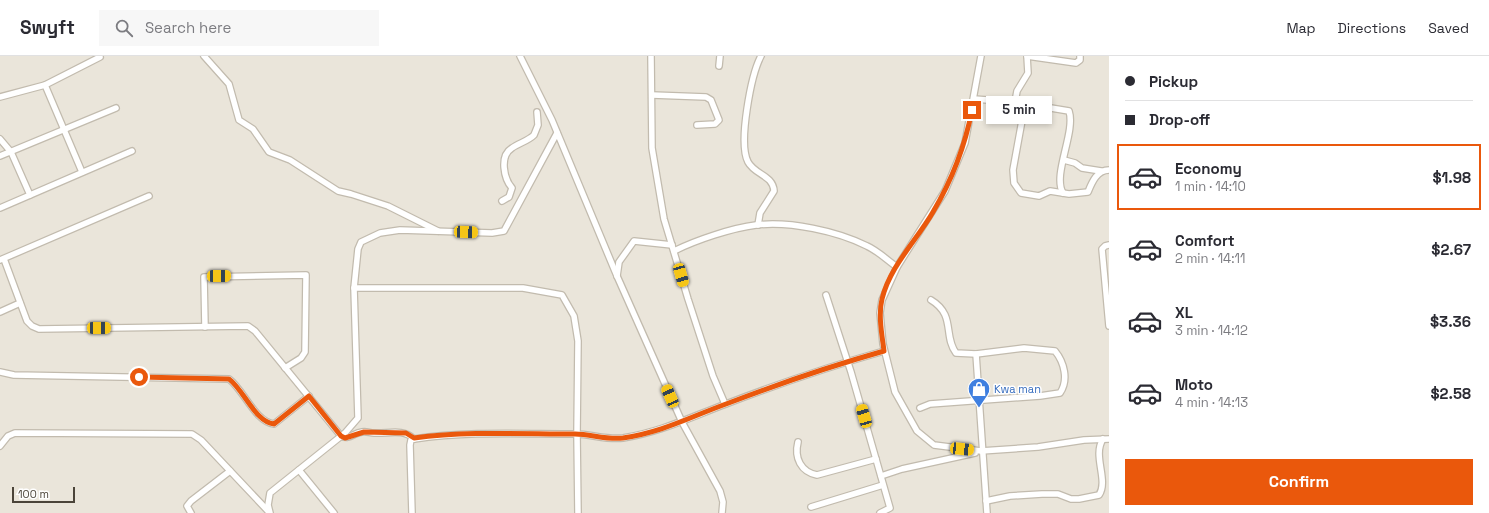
<!DOCTYPE html>
<html lang="en">
<head>
<meta charset="utf-8">
<style>
  body { margin:0; font-family:"Space Grotesk",sans-serif; background:#f7f7f7; color:#2b2b33; height:100vh; display:flex; flex-direction:column; font-size:15px; white-space:nowrap }
  * { box-sizing:border-box; margin:0 }
  p { font-size:13px; color:#7c7c81 }
  .icon { flex:none; width:22px; height:22px; fill:none; stroke:currentColor; stroke-width:2; stroke-linecap:round; stroke-linejoin:round }
  .map { position:relative; flex:1; overflow:hidden }
  .side { display:flex; flex-direction:column; background:#fff; width:380px }
  .side>* { flex:none }
  .banner { display:grid; align-content:center; height:88px; padding:0 16px; background:#fff }
  .scale { position:absolute; left:12px; bottom:10px; width:63px; box-sizing:border-box; padding-left:4px; border:2px solid #4b4439; border-top:0; font-size:11px; line-height:14px; white-space:nowrap; color:#4b4439; -webkit-text-stroke:3px #fff; paint-order:stroke }
  .end { position:absolute; width:18px; height:18px; margin:-9px; border:5px solid #ea580c; background:#fff; box-shadow:0 0 0 2px #fff }
  .from { border-radius:50% }
  .bubble { position:absolute; height:28px; border-radius:0px; background:#fff; box-shadow:0 2px 6px #0003; font-size:13px; font-weight:700; line-height:28px; text-align:center }
  .car { position:absolute; width:12px; height:24px; margin:-12px -6px; border-radius:5px; box-shadow:0 0 3px 1px #0007; background:linear-gradient(#f5c518 24%,#345 0 40%,#f5c518 0 76%,#345 0 86%,#f5c518 0) }
  .banner b { display:flex; align-items:center; gap:14px; height:38px; font-size:15px }
  .banner b+b { border-top:1px solid #e1e1e2 }
  .banner i { width:10px; height:10px; background:#2b2b33 }
  ul { padding:0; list-style:none }
  li { display:flex; align-items:center; gap:12px; height:66px; margin:0 8px 6px; padding:0 8px; border:2px solid transparent; border-radius:0px }
  li div { flex:1 }
  li b { display:block; font-size:15px }
  li em { font-style:normal; font-weight:700 }
  li.active { border-color:#ea580c }
  li>.icon { width:36px; height:36px; stroke-width:1.5 }
  .action { display:flex; gap:8px; margin-top:auto; padding:8px 16px }
  .action a { flex:1; height:46px; border-radius:0px; background:#ea580c; color:#fff; font-size:16px; font-weight:700; line-height:46px; text-align:center }
  header { display:flex; align-items:center; gap:24px; box-sizing:border-box; height:56px; padding:0 20px; background:#fff; border-bottom:1px solid #e1e1e2 }
  header strong { font-size:19px }
  nav { display:flex; gap:22px; margin-inline-start:auto; font-size:14px }
  .search { width:280px; height:36px; background:#f7f7f7; display:flex; align-items:center; gap:10px; box-sizing:border-box; padding:0 14px; border-radius:0px; color:#7c7c81; font-size:15px }
  main { display:flex; flex:1; min-height:0 }
  .map>svg:first-child { display:block }
  .residential { fill:#eae5da }
  .lines { fill:none; stroke-linecap:round; stroke-linejoin:round }
  .minor-casing { stroke:#c2bbae; stroke-width:8 }
  .minor { stroke:#fff; stroke-width:5.5 }
  .route { stroke:#ea580c; stroke-width:5 }
  .labels { text-anchor:middle; stroke-width:3; stroke-linejoin:round; paint-order:stroke }
  .shop-label { font-size:11px; fill:#366cbe; stroke:#fff; text-anchor:start }
</style>
</head>
<body>
<header>
<strong>Swyft</strong>
<div class="search"><svg class="icon" aria-label="search" viewBox="0 0 24 24"><circle cx="10" cy="10" r="6"/><path d="M15 15l6 6"/></svg>Search here</div>
<nav><a>Map</a><a>Directions</a><a>Saved</a></nav>
</header>
<main>
<div class="map">
<svg width="1109" height="457" viewBox="0 0 1109 457">
  <rect width="100%" height="100%" fill="#f6f3ec"/>
  <rect class="residential" x="0" y="0" width="1109" height="457"/>
  <g class="lines">
    <g class="minor-casing">
      <g id="minor">
        <polyline points="204,0 229,28 239,64 253,73 269,96 290,104 338,135 351,138 388,150 438,175"/>
        <polyline points="520,0 552,64 617,220 682,366 720,435 723,446 722,457"/>
        <polyline points="651,0 652,92 664,163 688,243 713,320 725,348"/>
        <polyline points="981,0 965,87 945,135 897,211 882,244 880,257 883,288 895,336 917,375 934,389 981,395 1038,391 1084,384 1109,383"/>
        <polyline points="1027,0 1076,7 1080,4 1080,0"/>
        <polyline points="719,10 720,0"/>
        <polyline points="45,29 82,116"/>
        <polyline points="652,39 706,41 711,44 719,64 715,68 697,69"/>
        <polyline points="0,41 45,29 100,1"/>
        <polyline points="974,43 1015,46 1017,35 1028,17 1027,0"/>
        <path d="M1015,46L1069,55C1076,76 1052,119 1063,137"/>
        <path d="M1025,48L1013,114L1014,127L1021,137L1039,140L1050,135L1069,138L1088,136C1092,126 1097,114 1109,114"/>
        <polyline points="0,83 11,96 30,139"/>
        <polyline points="0,100 116,52"/>
        <polyline points="1064,104 1075,107 1082,112 1101,115"/>
        <path d="M502,145L509,141L512,132C504,123 499,100 512,92C519,87 528,85 534,79L538,69L537,56"/>
        <polyline points="0,152 132,95"/>
        <path d="M758,169L760,157L774,135C773,119 755,119 748,106C738,87 751,19 761,0"/>
        <polyline points="1109,189 1105,190 1102,193 1109,270"/>
        <path d="M674,195C696,184 732,172 756,169C790,165 837,175 867,190C878,195 887,204 897,211"/>
        <path d="M4,203L27,265L32,270L39,273L248,270L255,275L341,380C350,384 353,377 362,376C366,375 370,377 374,377C388,378 403,372 414,383"/>
        <polyline points="0,204 149,140"/>
        <polyline points="617,220 619,206 634,185 672,189"/>
        <polyline points="354,232 523,232 562,239 574,260 578,285 577,378 578,457"/>
        <polyline points="826,239 851,316 890,452 880,457"/>
        <polyline points="0,256 20,247"/>
        <polyline points="205,271 204,221 306,219 305,296 301,302 285,312"/>
        <polyline points="976,298 987,457"/>
        <path d="M0,316L14,319L229,323C244,334 255,366 274,368L309,340"/>
        <path d="M920,352L930,348L1040,340L1060,337C1069,324 1064,306 1055,295L1024,292L976,298L956,297C943,280 956,259 931,244"/>
        <path d="M798,386C794,402 801,416 817,419L876,403"/>
        <polyline points="0,390 8,380 15,377 192,378 201,384 268,455"/>
        <polyline points="299,414 334,457"/>
        <polyline points="881,420 902,413 975,397"/>
        <path d="M986,445L1010,440L1042,438H1058L1071,443H1079L1099,439C1109,424 1092,400 1103,383"/>
        <polyline points="811,451 883,429"/>
        <polyline points="191,457 187,450 191,445 230,415"/>
        <polyline points="270,457 268,449 270,437 345,377 358,362 354,232 358,193 361,186 380,177 400,174 492,177 504,175 557,77"/>
        <path d="M412,457L410,389L411,384L414,383C467,375 522,378 575,378C591,378 606,384 623,382C661,376 691,361 726,348C778,328 831,310 884,295"/>
      </g>
    </g>
    <use href="#minor" class="minor"/>
  </g>
  <g class="lines">
    <path class="route" d="M139,321L229,323C244,334 255,366 274,368L309,340L341,380L345,382L364,376L406,377L414,382C467,375 522,378 575,378C591,378 606,384 623,382C663,376 690,361 726,348C778,328 831,310 884,295C882,279 878,259 882,243C890,210 917,184 933,156C952,124 965,90 972,54"/>
  </g>
  <defs>
    <g id="shop-pin" transform="scale(1.15)"><path d="M0 17L-7.5 6A9.5 9.5 0 1 1 7.5 6Z" fill="#3f7fe0" stroke="#fff"/><path d="M-5-2.5h2.3a2.7 3.5 0 0 1 5.4 0H5L5.5 6h-11ZM-1.5-2.5h3a1.5 2.3 0 0 0-3 0Z" fill="#fff"/></g>
  </defs>
  <g fill-rule="evenodd">
    <use href="#shop-pin" x="979" y="333"/>
  </g>
  <g class="labels">
    <g class="shop-label">
      <text x="994" y="337">Kwa man</text>
    </g>
  </g>
</svg>
<div class="scale">100 m</div>
<i class="end from" style="left:139px;top:321px"></i>
<i class="end" style="left:972px;top:54px"></i>
<div class="bubble" style="left:986px;top:40px;width:66px">5 min</div>
<i class="car" style="left:466px;top:176px;rotate:92deg"></i>
<i class="car" style="left:681px;top:219px;rotate:164deg"></i>
<i class="car" style="left:219px;top:220px;rotate:89deg"></i>
<i class="car" style="left:99px;top:272px;rotate:90deg"></i>
<i class="car" style="left:670px;top:340px;rotate:336deg"></i>
<i class="car" style="left:864px;top:360px;rotate:344deg"></i>
<i class="car" style="left:962px;top:393px;rotate:96deg"></i>
</div>
<section class="side">
<div class="banner">
<b><i class="from"></i>Pickup</b>
<b><i></i>Drop-off</b>
</div>
<ul>
<li class="active"><svg class="icon" aria-label="car" viewBox="0 0 24 24"><path d="M5 17H2v-5l4-1 3-4h7l3 4 3 1v5h-3M9 17h6M6 11h13"/><circle cx="7" cy="17" r="2"/><circle cx="17" cy="17" r="2"/></svg><div><b>Economy</b><p>1 min · 14:10</p></div><em>$1.98</em></li>
<li><svg class="icon" aria-label="car" viewBox="0 0 24 24"><path d="M5 17H2v-5l4-1 3-4h7l3 4 3 1v5h-3M9 17h6M6 11h13"/><circle cx="7" cy="17" r="2"/><circle cx="17" cy="17" r="2"/></svg><div><b>Comfort</b><p>2 min · 14:11</p></div><em>$2.67</em></li>
<li><svg class="icon" aria-label="car" viewBox="0 0 24 24"><path d="M5 17H2v-5l4-1 3-4h7l3 4 3 1v5h-3M9 17h6M6 11h13"/><circle cx="7" cy="17" r="2"/><circle cx="17" cy="17" r="2"/></svg><div><b>XL</b><p>3 min · 14:12</p></div><em>$3.36</em></li>
<li><svg class="icon" aria-label="car" viewBox="0 0 24 24"><path d="M5 17H2v-5l4-1 3-4h7l3 4 3 1v5h-3M9 17h6M6 11h13"/><circle cx="7" cy="17" r="2"/><circle cx="17" cy="17" r="2"/></svg><div><b>Moto</b><p>4 min · 14:13</p></div><em>$2.58</em></li>
</ul>
<div class="action"><a>Confirm</a></div>
</section>
</main>
</body>
</html>
